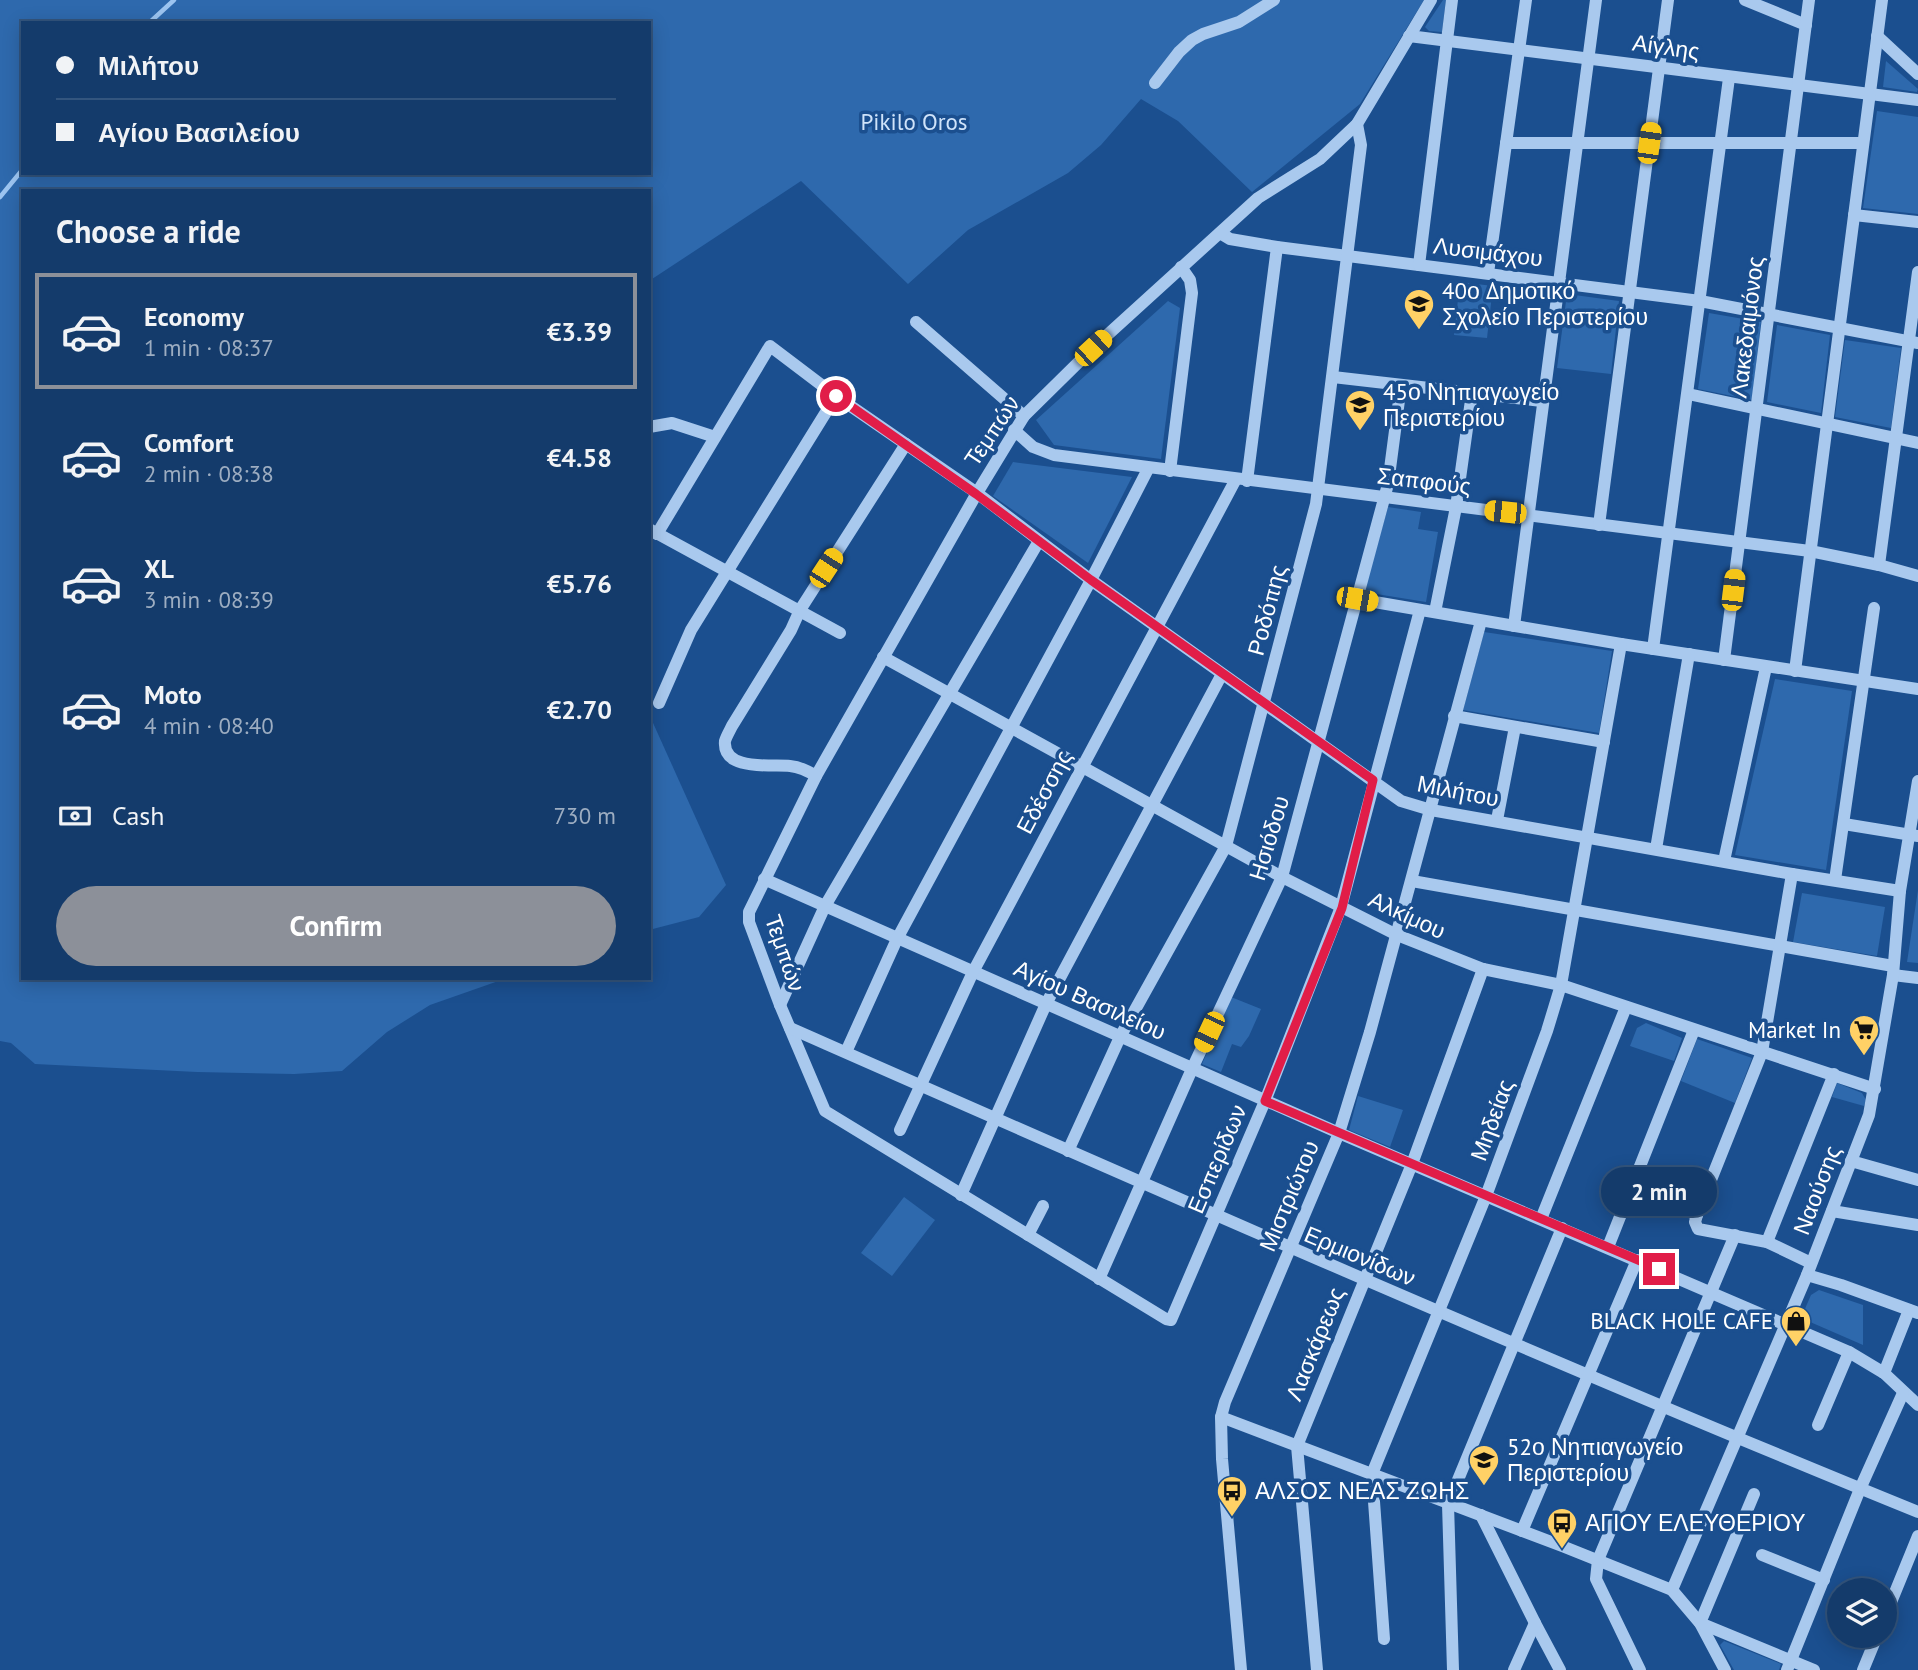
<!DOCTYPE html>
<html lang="en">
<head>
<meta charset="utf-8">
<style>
  body { margin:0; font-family:"PT Sans",sans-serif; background:#1d4271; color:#f1f3f6; height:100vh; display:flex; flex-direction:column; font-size:26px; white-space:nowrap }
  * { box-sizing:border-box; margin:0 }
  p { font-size:23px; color:#9dadc1 }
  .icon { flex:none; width:38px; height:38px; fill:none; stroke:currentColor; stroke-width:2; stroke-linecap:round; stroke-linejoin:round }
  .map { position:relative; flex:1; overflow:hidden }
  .details { position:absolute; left:21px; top:189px; width:630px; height:791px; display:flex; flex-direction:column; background:#143b6b; border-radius:0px; box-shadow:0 4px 18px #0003,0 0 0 2px #33557e }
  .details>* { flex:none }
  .top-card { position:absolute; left:21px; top:21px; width:630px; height:154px; border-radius:0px; box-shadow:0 4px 18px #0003,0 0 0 2px #33557e; display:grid; align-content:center; height:154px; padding:0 35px; background:#143b6b }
  .tools { position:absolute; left:1827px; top:1578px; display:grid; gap:14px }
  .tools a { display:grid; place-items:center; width:70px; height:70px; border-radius:50%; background:#143b6b; box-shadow:0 4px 18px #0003,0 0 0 2px #33557e; font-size:35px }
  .end { position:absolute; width:32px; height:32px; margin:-16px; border:9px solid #e11d48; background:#fff; box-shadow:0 0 0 4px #fff }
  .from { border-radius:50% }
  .bubble { position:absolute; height:49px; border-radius:24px; background:#143b6b; box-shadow:0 4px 18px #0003,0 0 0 2px #33557e; font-size:23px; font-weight:700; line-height:49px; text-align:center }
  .car { position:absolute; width:21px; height:42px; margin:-21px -10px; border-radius:9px; box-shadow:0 0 5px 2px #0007; background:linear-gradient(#f5c518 24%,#345 0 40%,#f5c518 0 76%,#345 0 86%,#f5c518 0) }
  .top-card b { display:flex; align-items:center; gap:24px; height:66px; font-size:26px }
  .top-card b+b { border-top:2px solid #33557e }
  .top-card i { width:18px; height:18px; background:#f1f3f6 }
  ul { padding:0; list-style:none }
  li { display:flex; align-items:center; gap:21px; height:116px; margin:0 14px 10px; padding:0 21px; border:4px solid transparent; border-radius:0px }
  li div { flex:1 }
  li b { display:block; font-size:26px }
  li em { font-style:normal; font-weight:700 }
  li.on { border-color:#8c9099 }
  li>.icon { width:63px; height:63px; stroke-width:1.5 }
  h2 { padding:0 35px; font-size:32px; line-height:84px }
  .pay { display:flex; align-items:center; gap:18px; height:77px; padding:0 35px; font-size:26px }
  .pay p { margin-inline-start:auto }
  .primary-button { display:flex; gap:14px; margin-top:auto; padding:14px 35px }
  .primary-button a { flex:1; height:80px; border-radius:42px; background:#8c9099; color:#fff; font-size:28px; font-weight:700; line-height:80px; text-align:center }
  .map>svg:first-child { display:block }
  .green { fill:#2e69ad; fill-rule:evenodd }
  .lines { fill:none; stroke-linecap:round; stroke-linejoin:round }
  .stream { stroke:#9cc4f0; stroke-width:4.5 }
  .minor { stroke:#a9c9ee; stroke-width:12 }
  .route { stroke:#e11d48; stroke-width:9 }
  .labels { text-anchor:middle; stroke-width:7; stroke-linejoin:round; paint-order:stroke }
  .street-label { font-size:23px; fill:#fff; stroke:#1b4f8f }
  .park-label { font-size:23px; fill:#cfe3fa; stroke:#1b4f8f }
  .poi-label { font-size:23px; fill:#fff; stroke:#1b4f8f; text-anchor:start }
</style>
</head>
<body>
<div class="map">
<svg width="1918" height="1670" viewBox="0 0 1918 1670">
  <rect width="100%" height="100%" fill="#1b4f8f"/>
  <g class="green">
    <path d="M0,0H1424L1360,104L1252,192L1178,121L1141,99L1101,145L1068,173L968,230L908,284L801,181L649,281V191H23V978H507L430,1005L387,1032L342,1071L294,1074L197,1072L35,1064L11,1043L0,1041ZM23,23H649V173H23Z"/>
    <polygon points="1443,0 1446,0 1442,32 1429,31 1425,27"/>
    <polygon points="1886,61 1918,89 1917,92 1883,87"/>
    <polygon points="1877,111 1918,117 1918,214 1863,208"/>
    <polygon points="1460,282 1493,286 1487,338 1454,335"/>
    <polygon points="1567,294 1619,301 1611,374 1557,368"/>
    <polygon points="1168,301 1180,308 1161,459 1054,445 1036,420"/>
    <polygon points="1709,313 1761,322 1752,400 1698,389"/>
    <polygon points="1777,325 1830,335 1821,413 1767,402"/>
    <polygon points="1845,340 1901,348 1891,428 1835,417"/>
    <polygon points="1013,462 1132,477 1088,563 993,496"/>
    <polygon points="1388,507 1421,512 1418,529 1438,532 1426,602 1364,592"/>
    <polygon points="1484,632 1612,651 1599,733 1463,710"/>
    <polygon points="1775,679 1852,691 1826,870 1735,855"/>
    <polygon points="649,714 726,885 699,917 649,930"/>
    <polygon points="1918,890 1918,963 1907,962"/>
    <polygon points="1802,893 1885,907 1877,956 1793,942"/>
    <polygon points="1231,997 1261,1009 1249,1036 1241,1047 1232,1044 1221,1072 1202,1064"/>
    <polygon points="1646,1023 1682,1038 1674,1061 1630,1046 1637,1028"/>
    <polygon points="1697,1039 1752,1058 1735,1103 1681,1081"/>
    <polygon points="1837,1083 1862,1093 1866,1100 1864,1106 1832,1097"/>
    <polygon points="1358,1096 1403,1110 1390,1147 1349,1130"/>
    <polygon points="904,1197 935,1220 892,1276 861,1253"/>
    <polygon points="1819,1290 1863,1305 1863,1345 1801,1318 1811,1295"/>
    <polygon points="1724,1641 1781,1664 1779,1670 1734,1670 1720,1645"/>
  </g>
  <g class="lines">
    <g class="stream">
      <polyline points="149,23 174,0"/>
      <polyline points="0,197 23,169"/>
    </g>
    <g class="minor">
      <polyline points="1745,0 1806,25"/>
      <polyline points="1409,36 1918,100"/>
      <polyline points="1877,36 1918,74"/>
      <polyline points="1155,83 1179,52 1192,40 1203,34 1239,22 1274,0"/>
      <polyline points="1506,143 1862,143"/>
      <polyline points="1854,215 1918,222"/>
      <polyline points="1220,233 1230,239 1277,247 1700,301 1918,343"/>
      <polyline points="1419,265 1452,0"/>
      <polyline points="1488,273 1526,0"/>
      <polyline points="916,322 1024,416"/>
      <polyline points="1333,377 1542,401"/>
      <polyline points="1688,394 1918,443"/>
      <polyline points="649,427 672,423 715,437"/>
      <polyline points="1014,430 1033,447 1054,455 1810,551 1879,565 1918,576"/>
      <polyline points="1170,471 1192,293 1190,280 1181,267"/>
      <polyline points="1247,481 1277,247"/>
      <polyline points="1599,525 1668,0"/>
      <polyline points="649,529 840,633"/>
      <polyline points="657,534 770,346 836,396 977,493 1091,580 1401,801 1431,810 1792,874 1900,891"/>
      <polyline points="1879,565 1918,272"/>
      <polyline points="1357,599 1621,644 1918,689"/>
      <polyline points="1420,610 1341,907 1265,1101 1171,1320 1166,1319 825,1111 780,1005 749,922 749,912 816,776 977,493 1024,416 1093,348 1258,198 1320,159 1357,124 1431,0"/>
      <polyline points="1435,612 1456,507 1472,393"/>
      <polyline points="1514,626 1596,0"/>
      <polyline points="1653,649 1729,78"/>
      <polyline points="883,657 1282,877 1397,935 1483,969 1561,985 1875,1089"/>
      <polyline points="1724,660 1809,0"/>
      <polyline points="1795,671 1882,0"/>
      <polyline points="659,703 691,630 836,396"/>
      <polyline points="1454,716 1604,742"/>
      <path d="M816,776C808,771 800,767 790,766C773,764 722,772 725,741C726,737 730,730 732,726L791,630L800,610L906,444"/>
      <polyline points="1497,820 1515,727"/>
      <polyline points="1844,824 1918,836"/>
      <polyline points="1656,849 1689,654"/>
      <polyline points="1724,861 1766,667"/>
      <polyline points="764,879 1339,1133 1849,1352 1884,1373 1918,1405"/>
      <polyline points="1835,880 1874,608"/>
      <polyline points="1412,881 1893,966"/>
      <polyline points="1893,975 1918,978"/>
      <polyline points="780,1005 825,906 1039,541"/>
      <path d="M790,1028C1165,1193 1539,1358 1918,1512"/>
      <polyline points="846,1052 897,939 1091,580 1148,469"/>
      <polyline points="900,1130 973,972 1236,479"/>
      <polyline points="1068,1151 1120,1037 1226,846 1316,504 1361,145 1357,124"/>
      <polyline points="1851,1161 1918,1180"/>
      <polyline points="1631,1189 1697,1215 1695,1222 1698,1229 1767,1242 1811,1263"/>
      <polyline points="961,1195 1046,1004 1222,674"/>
      <polyline points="1832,1211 1918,1225"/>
      <polyline points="1697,1215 1762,1052 1792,874"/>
      <polyline points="1541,1219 1626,1007"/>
      <polyline points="1028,1235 1043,1206"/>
      <polyline points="1767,1242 1834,1074"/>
      <polyline points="1608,1247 1694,1030"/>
      <polyline points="1807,1275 1841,1285 1918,1313"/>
      <polyline points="1099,1279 1192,1069 1282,877 1388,484 1401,385"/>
      <polyline points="1884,1373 1909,1310"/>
      <polyline points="1221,1417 1562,1546 1672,1590 1700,1623 1725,1670"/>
      <polyline points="1818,1425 1849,1352"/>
      <polyline points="1754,1494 1700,1623 1814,1670"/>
      <polyline points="1481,1515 1535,1623 1560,1670"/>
      <polyline points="1522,1531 1637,1260"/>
      <polyline points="1762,1555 1824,1580"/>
      <polyline points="1672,1590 1807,1275 1869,1115 1893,975 1900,891 1918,781"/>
      <polyline points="1885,1617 1918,1536"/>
      <polyline points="1384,1639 1372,1474 1486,1196 1547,1031 1561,985 1621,644"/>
      <polyline points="1241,1670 1222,1459 1221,1417 1225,1402 1339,1133 1370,1032 1481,621"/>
      <polyline points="1317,1670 1297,1446 1412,1164 1483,969"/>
      <polyline points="1453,1670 1448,1504 1562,1228"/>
      <polyline points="1514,1670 1535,1623"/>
      <polyline points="1640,1670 1596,1579 1598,1560 1735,1235"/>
      <polyline points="1787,1670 1860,1489 1903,1393"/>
      <polyline points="1863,1670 1877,1636"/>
    </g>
  </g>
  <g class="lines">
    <polyline class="route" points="836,396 976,494 1091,580 1373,780 1342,908 1265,1101 1659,1269"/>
  </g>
  <defs>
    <g id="school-pin" transform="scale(1.575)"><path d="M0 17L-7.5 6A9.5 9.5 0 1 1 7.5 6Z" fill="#ffd166" stroke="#1b4f8f"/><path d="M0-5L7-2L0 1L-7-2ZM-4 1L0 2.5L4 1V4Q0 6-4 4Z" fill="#111"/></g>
    <g id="supermarket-pin" transform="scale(1.575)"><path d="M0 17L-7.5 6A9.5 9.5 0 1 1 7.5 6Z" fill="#ffd166" stroke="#1b4f8f"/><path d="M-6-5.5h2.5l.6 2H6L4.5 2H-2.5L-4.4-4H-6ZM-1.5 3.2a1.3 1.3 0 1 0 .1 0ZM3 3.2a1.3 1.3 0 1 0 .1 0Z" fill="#111"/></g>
    <g id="shop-pin" transform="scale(1.575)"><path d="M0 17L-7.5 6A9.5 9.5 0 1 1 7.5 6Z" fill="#ffd166" stroke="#1b4f8f"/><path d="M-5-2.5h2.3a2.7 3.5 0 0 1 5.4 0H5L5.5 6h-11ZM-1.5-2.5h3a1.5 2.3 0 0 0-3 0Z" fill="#111"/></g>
    <g id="bus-pin" transform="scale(1.575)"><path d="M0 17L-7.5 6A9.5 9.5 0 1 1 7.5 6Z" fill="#ffd166" stroke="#1b4f8f"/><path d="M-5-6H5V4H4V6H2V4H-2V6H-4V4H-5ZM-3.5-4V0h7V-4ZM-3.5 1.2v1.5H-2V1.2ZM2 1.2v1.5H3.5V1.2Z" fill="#111"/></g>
  </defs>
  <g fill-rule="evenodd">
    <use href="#school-pin" x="1419" y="304"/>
    <use href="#school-pin" x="1360" y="405"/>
    <use href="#supermarket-pin" x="1864" y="1030"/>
    <use href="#shop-pin" x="1796" y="1321"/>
    <use href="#school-pin" x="1484" y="1460"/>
    <use href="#bus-pin" x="1232" y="1491"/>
    <use href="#bus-pin" x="1562" y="1523"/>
  </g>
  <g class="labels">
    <g class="street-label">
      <text transform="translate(1666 47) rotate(8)" y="8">Αίγλης</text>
      <text transform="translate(1488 252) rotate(7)" y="8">Λυσιμάχου</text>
      <text transform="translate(1747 327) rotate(-83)" y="8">Λακεδαιμόνος</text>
      <text transform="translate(992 431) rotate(-56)" y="8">Τεμπών</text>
      <text transform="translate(1424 481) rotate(7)" y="8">Σαπφούς</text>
      <text transform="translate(1267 610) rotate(-75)" y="8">Ροδόπης</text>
      <text transform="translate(1458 791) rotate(11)" y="8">Μιλήτου</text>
      <text transform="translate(1044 792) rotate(-62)" y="8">Εδέσσης</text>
      <text transform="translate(1269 838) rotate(-73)" y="8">Ησιόδου</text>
      <text transform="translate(1407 915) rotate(25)" y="8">Αλκίμου</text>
      <text transform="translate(785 953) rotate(71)" y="8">Τεμπών</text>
      <text transform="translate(1090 1000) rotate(24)" y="8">Αγίου Βασιλείου</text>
      <text transform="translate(1492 1120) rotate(-70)" y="8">Μηδείας</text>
      <text transform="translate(1217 1159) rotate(-67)" y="8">Εσπερίδων</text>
      <text transform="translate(1817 1190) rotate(-69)" y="8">Ναούσης</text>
      <text transform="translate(1289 1196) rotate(-67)" y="8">Μιστριώτου</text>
      <text transform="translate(1360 1256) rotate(23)" y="8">Ερμιονίδων</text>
      <text transform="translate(1315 1344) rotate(-68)" y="8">Λασκάρεως</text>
    </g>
    <g class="park-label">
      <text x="914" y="130">Pikilo Oros</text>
    </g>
    <g class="poi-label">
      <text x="1442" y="299">40ο Δημοτικό<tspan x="1442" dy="26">Σχολείο Περιστερίου</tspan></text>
      <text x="1383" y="400">45ο Νηπιαγωγείο<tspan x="1383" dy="26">Περιστερίου</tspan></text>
      <text x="1841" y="1038" text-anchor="end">Market In</text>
      <text x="1773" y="1329" text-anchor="end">BLACK HOLE CAFE</text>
      <text x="1507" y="1455">52ο Νηπιαγωγείο<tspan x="1507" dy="26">Περιστερίου</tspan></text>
      <text x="1255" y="1499">ΑΛΣΟΣ ΝΕΑΣ ΖΩΗΣ</text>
      <text x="1585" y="1531">ΑΓΙΟΥ ΕΛΕΥΘΕΡΙΟΥ</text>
    </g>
  </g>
</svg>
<div class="tools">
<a><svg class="icon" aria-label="layers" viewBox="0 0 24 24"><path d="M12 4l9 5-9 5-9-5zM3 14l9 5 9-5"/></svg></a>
</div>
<i class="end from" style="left:836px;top:396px"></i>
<i class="end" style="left:1659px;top:1269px"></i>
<div class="bubble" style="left:1601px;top:1167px;width:116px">2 min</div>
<i class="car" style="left:1649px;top:143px;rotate:8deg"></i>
<i class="car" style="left:1093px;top:348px;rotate:47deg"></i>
<i class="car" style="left:1505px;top:512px;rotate:276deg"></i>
<i class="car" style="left:826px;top:568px;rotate:33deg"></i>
<i class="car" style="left:1733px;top:590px;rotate:7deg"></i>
<i class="car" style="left:1357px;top:599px;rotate:100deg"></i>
<i class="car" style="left:1209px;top:1032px;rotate:205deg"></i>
<div class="top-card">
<b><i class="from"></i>Μιλήτου</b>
<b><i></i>Αγίου Βασιλείου</b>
</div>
<section class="details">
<h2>Choose a ride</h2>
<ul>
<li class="on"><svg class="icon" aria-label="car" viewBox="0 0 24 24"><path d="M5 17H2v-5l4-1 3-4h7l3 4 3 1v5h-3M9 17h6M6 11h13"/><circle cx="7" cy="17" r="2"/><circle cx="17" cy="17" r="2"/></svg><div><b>Economy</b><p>1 min · 08:37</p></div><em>€3.39</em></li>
<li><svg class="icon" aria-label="car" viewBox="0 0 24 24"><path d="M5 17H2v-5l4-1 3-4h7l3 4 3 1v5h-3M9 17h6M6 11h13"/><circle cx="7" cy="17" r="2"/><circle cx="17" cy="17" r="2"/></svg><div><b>Comfort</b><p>2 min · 08:38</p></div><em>€4.58</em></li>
<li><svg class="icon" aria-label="car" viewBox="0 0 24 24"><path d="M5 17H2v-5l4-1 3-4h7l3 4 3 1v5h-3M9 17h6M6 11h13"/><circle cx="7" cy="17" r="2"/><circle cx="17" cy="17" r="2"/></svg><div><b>XL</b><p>3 min · 08:39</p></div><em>€5.76</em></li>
<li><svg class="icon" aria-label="car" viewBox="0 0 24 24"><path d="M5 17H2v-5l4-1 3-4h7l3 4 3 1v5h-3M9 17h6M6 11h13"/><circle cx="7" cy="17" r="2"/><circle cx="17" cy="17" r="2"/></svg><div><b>Moto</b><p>4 min · 08:40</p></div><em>€2.70</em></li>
</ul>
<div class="pay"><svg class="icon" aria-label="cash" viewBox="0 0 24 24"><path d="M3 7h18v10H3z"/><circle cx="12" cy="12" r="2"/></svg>Cash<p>730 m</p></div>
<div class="primary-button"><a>Confirm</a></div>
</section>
</div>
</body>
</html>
